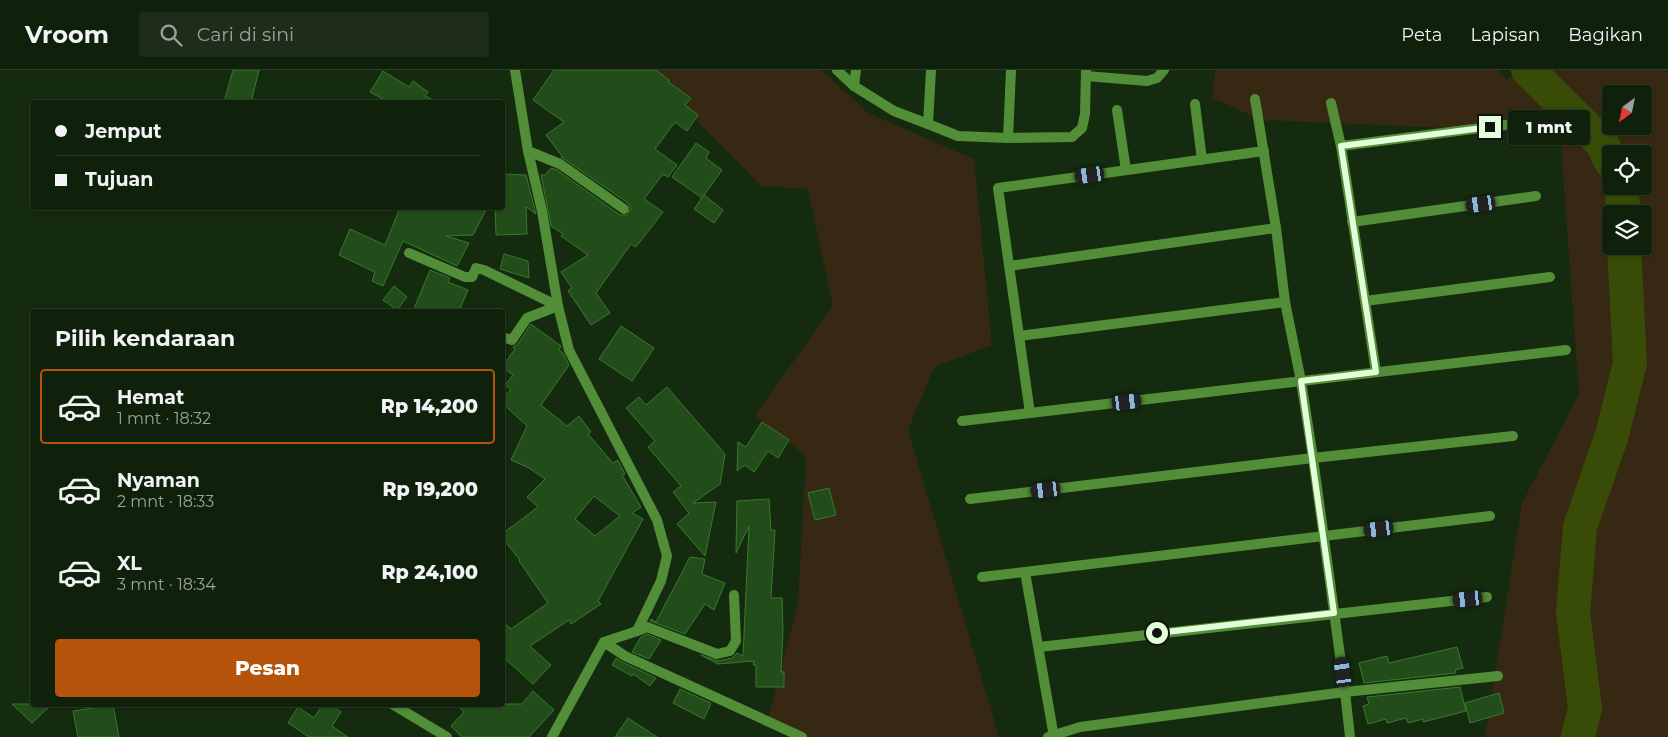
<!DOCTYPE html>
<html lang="id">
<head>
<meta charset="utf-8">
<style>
  body { margin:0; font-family:Montserrat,sans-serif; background:#1d2d19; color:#f1f3f6; height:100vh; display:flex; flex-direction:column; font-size:19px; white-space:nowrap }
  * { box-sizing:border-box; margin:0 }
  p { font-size:16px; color:#9ba39d }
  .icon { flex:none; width:28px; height:28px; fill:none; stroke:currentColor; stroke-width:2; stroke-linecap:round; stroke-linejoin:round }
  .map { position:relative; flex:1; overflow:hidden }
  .panel { position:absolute; left:30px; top:239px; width:475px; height:398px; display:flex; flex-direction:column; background:#0f200b; border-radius:5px; box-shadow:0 1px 4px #0004,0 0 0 1px #2f3e2c }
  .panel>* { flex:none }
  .hud { position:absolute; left:30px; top:30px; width:475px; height:110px; border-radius:5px; box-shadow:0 1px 4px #0004,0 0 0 1px #2f3e2c; display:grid; align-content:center; height:110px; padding:0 25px; background:#0f200b }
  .needle { width:32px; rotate:213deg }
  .buttons { position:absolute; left:1602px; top:15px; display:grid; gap:10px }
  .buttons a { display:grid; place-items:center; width:50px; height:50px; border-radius:5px; background:#0f200b; box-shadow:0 1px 4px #0004,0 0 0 1px #2f3e2c; font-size:25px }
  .end { position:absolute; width:22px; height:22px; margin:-11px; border:6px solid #e2ffd9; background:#111; box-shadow:0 0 0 2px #111 }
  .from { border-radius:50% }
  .bubble { position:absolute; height:35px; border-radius:5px; background:#0f200b; box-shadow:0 1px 4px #0004,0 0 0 1px #2f3e2c; font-size:16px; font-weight:800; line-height:35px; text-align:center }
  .car { position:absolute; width:15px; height:30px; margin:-15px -8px; border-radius:6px; box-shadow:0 0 4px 1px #0007; background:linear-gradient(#222 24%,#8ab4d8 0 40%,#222 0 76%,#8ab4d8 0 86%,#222 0) }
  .hud b { display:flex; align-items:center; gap:18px; height:48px; font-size:19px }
  .hud b+b { border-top:1px solid #2f3e2c }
  .hud i { width:12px; height:12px; background:#f1f3f6 }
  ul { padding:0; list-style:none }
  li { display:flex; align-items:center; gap:15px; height:75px; margin:0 10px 8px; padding:0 15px; border:2px solid transparent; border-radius:5px }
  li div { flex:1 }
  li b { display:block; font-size:19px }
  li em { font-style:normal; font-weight:800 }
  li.on { border-color:#b45309 }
  li>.icon { width:45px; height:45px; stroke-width:1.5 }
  h2 { padding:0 25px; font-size:22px; line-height:60px }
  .cta { display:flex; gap:10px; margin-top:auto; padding:10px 25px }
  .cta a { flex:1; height:58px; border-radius:5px; background:#b45309; color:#fff; font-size:20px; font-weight:800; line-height:58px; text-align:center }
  header { display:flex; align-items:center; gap:30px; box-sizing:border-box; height:70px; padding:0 25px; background:#0f200b; border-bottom:1px solid #2f3e2c }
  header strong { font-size:24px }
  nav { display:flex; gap:28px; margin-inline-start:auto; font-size:18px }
  .search { width:350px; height:45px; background:#1d2d19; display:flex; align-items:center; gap:12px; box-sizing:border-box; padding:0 18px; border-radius:5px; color:#9ba39d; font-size:19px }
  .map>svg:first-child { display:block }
  .green { fill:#362812; fill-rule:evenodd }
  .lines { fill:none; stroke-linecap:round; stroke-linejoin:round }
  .river { stroke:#394c07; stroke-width:34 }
  .building { fill:#224d1a; stroke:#377b2b; fill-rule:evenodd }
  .minor { stroke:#528d37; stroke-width:10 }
  .tertiary { stroke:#528d37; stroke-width:10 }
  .route { stroke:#e2ffd9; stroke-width:6 }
</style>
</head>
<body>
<header>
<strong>Vroom</strong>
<div class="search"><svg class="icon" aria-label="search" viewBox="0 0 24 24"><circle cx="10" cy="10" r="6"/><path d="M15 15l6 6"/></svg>Cari di sini</div>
<nav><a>Peta</a><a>Lapisan</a><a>Bagikan</a></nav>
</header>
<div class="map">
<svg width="1668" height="667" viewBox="0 0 1668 667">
  <rect width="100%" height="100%" fill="#142b0f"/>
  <g class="green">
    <polygon points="646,0 821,0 868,43 974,89 992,275 934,297 908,360 999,667 794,667 766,656 798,533 806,386 755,345 833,236 808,119 761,116"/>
    <path d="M1215,0H1498L1507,10L1514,0H1668V667H1485L1522,433L1579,324L1560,63L1262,50L1212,28ZM1611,24H1644V56H1611ZM1611,84H1644V116H1611ZM1611,144H1644V176H1611Z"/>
  </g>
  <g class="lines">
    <g class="river">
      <polyline points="1528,0 1602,73 1611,92"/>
      <polyline points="1622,116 1623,144"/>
      <polyline points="1578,667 1585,638 1573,543 1580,457 1612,365 1630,293 1624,176"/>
    </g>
  </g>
  <g class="building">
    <polygon points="233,0 259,0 251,32 224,32"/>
    <polygon points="554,0 656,0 669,10 668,12 691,28 685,35 698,45 687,61 675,52 655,79 677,95 668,107 663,104 644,129 663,142 636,177 631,174 596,223 610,243 591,255 568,221 572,218 561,202 588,185 561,166 563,164 551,156 541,105 545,105 551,98 557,100 620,145 627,145 631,139 628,133 561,87 562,86 546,65 564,52 533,30"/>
    <polygon points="383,1 409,17 413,11 428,22 425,26 437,32 388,32 370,22"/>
    <polygon points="696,73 709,82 706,88 722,100 702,128 672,107"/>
    <polygon points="502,104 526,105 536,144 526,137 527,164 496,165 495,138 502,138"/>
    <polygon points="704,125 723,140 714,153 694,139"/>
    <polygon points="400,138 487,138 473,165 446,166 469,173 457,196 403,171 383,216 372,211 375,202 339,185 350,159 385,175"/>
    <polygon points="504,184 528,191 529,208 500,199"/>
    <polygon points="430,200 450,208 448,212 468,220 459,241 413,241"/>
    <polygon points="394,216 407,227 397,240 383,230"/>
    <path d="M531,254L561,276L559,280L563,283L569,295L541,335L567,356L579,346L591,362L588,364L613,393L618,390L625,404L622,405L641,437L632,443L643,449L598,531L601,534L571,554L569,550L530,576L551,595L533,614L502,586V551L511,559L548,533L519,491L520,490L502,468V464L538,437L527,427L545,409L529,398L511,390L527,356L502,333V328L511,320L505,315L513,305L502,297L515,279L513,277L518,274ZM594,426L620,446L595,466L575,449Z"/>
    <polygon points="621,256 654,278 632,311 599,289"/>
    <polygon points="667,317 725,384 720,414 693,433 716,432 705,486 677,454 689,443 673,422 681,416 648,377 655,371 626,338 639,327 646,335"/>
    <polygon points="762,352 789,370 778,388 768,381 754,402 745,395 737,401 738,372 746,377"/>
    <polygon points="829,418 836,445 815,450 808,423"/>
    <polygon points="769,429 771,460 775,460 771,528 782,528 783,562 781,602 784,602 784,617 756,617 756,595 753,595 754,591 718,594 701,585 718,591 732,588 737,583 743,586 749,456 736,483 737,431"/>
    <polygon points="690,487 705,489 702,504 725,513 714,540 705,534 685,564 650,551 651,549 656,552"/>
    <polygon points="647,564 661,570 649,589 632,582 641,567"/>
    <polygon points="1457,577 1463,598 1455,600 1456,603 1364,613 1359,593 1387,586 1389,593"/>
    <polygon points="616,588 622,592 656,608 650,616 633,604 632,606 612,595"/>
    <polygon points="1460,617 1466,641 1423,652 1423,649 1408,653 1406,648 1387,653 1386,649 1368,654 1363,636 1369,634 1367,627"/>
    <polygon points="680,619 711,633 704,649 673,633"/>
    <polygon points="533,621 554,640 529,667 462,667 451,656 464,642 456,634 522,634"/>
    <polygon points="1499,623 1504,643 1470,653 1465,633"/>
    <polygon points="12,634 52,634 32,653"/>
    <polygon points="323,634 329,634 341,642 332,656 348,667 309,667 288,653 298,637 314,648"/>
    <polygon points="113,635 119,667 78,667 73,641"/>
    <polygon points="628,648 657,667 615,667"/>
  </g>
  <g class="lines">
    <g class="minor">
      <polyline points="837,0 854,16 894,41 928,54"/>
      <polyline points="931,0 928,54 958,66 1008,68 1072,67 1082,58 1085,44 1086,0"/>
      <polyline points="1086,6 1147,11 1157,8 1164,0"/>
      <polyline points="854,16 856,0"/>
      <polyline points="1255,29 1276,158 1285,232 1301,311 1313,388 1345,622 1350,667"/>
      <polyline points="1331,33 1341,76 1376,302"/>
      <polyline points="1195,34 1202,90"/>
      <polyline points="1117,40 1126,100"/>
      <polyline points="1008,68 1011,0"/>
      <polyline points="1341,76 1528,52"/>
      <polyline points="528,81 560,94 624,139"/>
      <polyline points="1352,152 1536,126"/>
      <polyline points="409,183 465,207 472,207 476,198 484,200 558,236 527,248 512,270 502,267"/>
      <polyline points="1009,196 1276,158"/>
      <polyline points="1365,231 1550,207"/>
      <polyline points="1019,266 1285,232"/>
      <polyline points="1030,343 998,118 1264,81"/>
      <polyline points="962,351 1566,280"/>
      <polyline points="970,429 1313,388 1513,366"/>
      <polyline points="1025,502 1054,667"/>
      <polyline points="982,507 1490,446"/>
      <polyline points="637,561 647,557 717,584 730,581 736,571 734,525"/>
      <polyline points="604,572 625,586 802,667"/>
      <polyline points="1039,577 1487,527"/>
      <polyline points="392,634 447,667"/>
      <polyline points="1048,667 1080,657 1345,622 1498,606"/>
    </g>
    <polyline class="tertiary" points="515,0 528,81 542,141 558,236 569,280 657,450 667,486 661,511 637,561 604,572 552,667"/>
  </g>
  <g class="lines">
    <polyline class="route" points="1157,563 1334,543 1301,311 1376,302 1341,76 1490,57"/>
  </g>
</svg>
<div class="buttons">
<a><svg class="needle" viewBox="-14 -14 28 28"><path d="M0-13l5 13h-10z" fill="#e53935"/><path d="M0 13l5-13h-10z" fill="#9ba39d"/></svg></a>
<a><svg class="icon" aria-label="locate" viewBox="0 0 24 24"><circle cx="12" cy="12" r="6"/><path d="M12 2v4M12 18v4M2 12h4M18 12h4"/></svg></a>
<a><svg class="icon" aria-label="layers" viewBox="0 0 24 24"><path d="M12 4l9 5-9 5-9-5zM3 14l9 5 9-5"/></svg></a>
</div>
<i class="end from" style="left:1157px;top:563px"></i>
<i class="end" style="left:1490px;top:57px"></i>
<div class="bubble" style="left:1508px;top:40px;width:82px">1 mnt</div>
<i class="car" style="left:1090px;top:105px;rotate:262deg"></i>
<i class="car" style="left:1481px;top:134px;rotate:262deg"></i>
<i class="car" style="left:1127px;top:332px;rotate:83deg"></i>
<i class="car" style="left:1046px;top:420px;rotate:263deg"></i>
<i class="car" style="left:1379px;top:459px;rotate:263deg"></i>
<i class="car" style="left:1468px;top:529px;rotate:264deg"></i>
<i class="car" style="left:1343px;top:602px;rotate:352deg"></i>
<div class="hud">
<b><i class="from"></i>Jemput</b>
<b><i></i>Tujuan</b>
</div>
<section class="panel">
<h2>Pilih kendaraan</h2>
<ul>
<li class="on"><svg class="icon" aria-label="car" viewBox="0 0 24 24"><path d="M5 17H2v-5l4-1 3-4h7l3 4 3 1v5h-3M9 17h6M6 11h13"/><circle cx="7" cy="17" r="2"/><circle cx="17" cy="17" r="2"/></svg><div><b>Hemat</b><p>1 mnt · 18:32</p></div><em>Rp 14,200</em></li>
<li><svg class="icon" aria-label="car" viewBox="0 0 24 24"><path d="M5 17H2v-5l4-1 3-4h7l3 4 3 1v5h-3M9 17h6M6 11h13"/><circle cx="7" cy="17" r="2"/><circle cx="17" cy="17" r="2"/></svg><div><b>Nyaman</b><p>2 mnt · 18:33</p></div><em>Rp 19,200</em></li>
<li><svg class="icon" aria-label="car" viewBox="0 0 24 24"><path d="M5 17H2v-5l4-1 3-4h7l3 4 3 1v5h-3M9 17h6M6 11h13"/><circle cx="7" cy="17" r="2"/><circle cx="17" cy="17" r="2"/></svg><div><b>XL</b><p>3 mnt · 18:34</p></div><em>Rp 24,100</em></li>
</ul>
<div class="cta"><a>Pesan</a></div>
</section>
</div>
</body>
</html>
